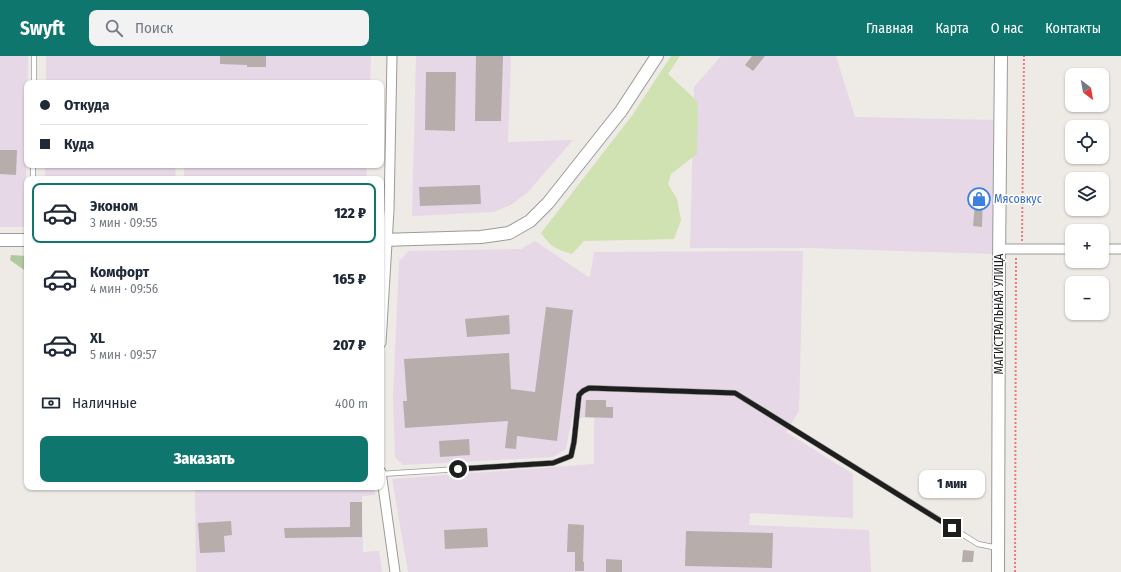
<!DOCTYPE html>
<html lang="ru">
<head>
<meta charset="utf-8">
<style>
  body { margin:0; font-family:"Fira Sans Condensed",sans-serif; background:#f2f2f3; color:#1f2937; height:100vh; display:flex; flex-direction:column; font-size:15px; white-space:nowrap }
  * { box-sizing:border-box; margin:0 }
  p { font-size:13px; color:#747a83 }
  .icon { flex:none; width:22px; height:22px; fill:none; stroke:currentColor; stroke-width:2; stroke-linecap:round; stroke-linejoin:round }
  .map { position:relative; flex:1; overflow:hidden }
  .sheet { position:absolute; left:24px; top:120px; width:360px; height:314px; display:flex; flex-direction:column; background:#fff; border-radius:8px; box-shadow:0 1px 3px #0004 }
  .sheet>* { flex:none }
  .guide { position:absolute; left:24px; top:24px; width:360px; height:88px; border-radius:8px; box-shadow:0 1px 3px #0004; display:grid; align-content:center; height:88px; padding:0 16px; background:#fff }
  .needle { width:26px; rotate:149deg }
  .fabs { position:absolute; left:1065px; top:12px; display:grid; gap:8px }
  .fabs a { display:grid; place-items:center; width:44px; height:44px; border-radius:8px; background:#fff; box-shadow:0 1px 3px #0004; font-size:20px }
  .end { position:absolute; width:18px; height:18px; margin:-9px; border:5px solid #1e1e1e; background:#fff; box-shadow:0 0 0 2px #fff }
  .from { border-radius:50% }
  .bubble { position:absolute; height:28px; border-radius:8px; background:#fff; box-shadow:0 1px 3px #0004; font-size:13px; font-weight:800; line-height:28px; text-align:center }
  .guide b { display:flex; align-items:center; gap:14px; height:38px; font-size:15px }
  .guide b+b { border-top:1px solid #e0e1e3 }
  .guide i { width:10px; height:10px; background:#1f2937 }
  ul { padding:7px 0 0; list-style:none }
  li { display:flex; align-items:center; gap:12px; height:60px; margin:0 8px 6px; padding:0 8px; border:2px solid transparent; border-radius:8px }
  li div { flex:1 }
  li b { display:block; font-size:15px }
  li em { font-style:normal; font-weight:800 }
  li.on { border-color:#0f766e }
  li>.icon { width:36px; height:36px; stroke-width:1.5 }
  .pay { display:flex; align-items:center; gap:10px; height:44px; padding:0 16px; font-size:15px }
  .pay p { margin-inline-start:auto }
  .action { display:flex; gap:8px; margin-top:auto; padding:8px 16px }
  .action a { flex:1; height:46px; border-radius:8px; background:#0f766e; color:#fff; font-size:16px; font-weight:800; line-height:46px; text-align:center }
  header { display:flex; align-items:center; gap:24px; box-sizing:border-box; height:56px; padding:0 20px; background:#0f766e; color:#fff }
  header strong { font-size:19px }
  nav { display:flex; gap:22px; margin-inline-start:auto; font-size:14px }
  .search { width:280px; height:36px; background:#f2f2f3; display:flex; align-items:center; gap:10px; box-sizing:border-box; padding:0 14px; border-radius:8px; color:#747a83; font-size:15px }
  .map>svg:first-child { display:block }
  .industrial { fill:#e6d8e6 }
  .grass { fill:#d0e2b1 }
  .forest { fill:#b1c99f }
  .building { fill:#b7aeab }
  .lines { fill:none; stroke-linecap:round; stroke-linejoin:round }
  .service-casing { stroke:#9b9b9b; stroke-width:6 }
  .minor-casing { stroke:#9b9b9b; stroke-width:11 }
  .tertiary-casing { stroke:#9b9b9b; stroke-width:14 }
  .path { stroke:#ea7a7f; stroke-width:2; stroke-dasharray:2 2; stroke-linecap:butt }
  .service { stroke:#fff; stroke-width:4.5 }
  .minor { stroke:#fff; stroke-width:9 }
  .tertiary { stroke:#fff; stroke-width:12 }
  .route { stroke:#1e1e1e; stroke-width:5 }
  .labels { text-anchor:middle; stroke-width:3; stroke-linejoin:round; paint-order:stroke }
  .shop-label { font-size:12px; fill:#366cbe; stroke:#fff; text-anchor:start }
  .street-label { font-size:12px; fill:#1e1e1e; stroke:#fff }
</style>
</head>
<body>
<header>
<strong>Swyft</strong>
<div class="search"><svg class="icon" aria-label="search" viewBox="0 0 24 24"><circle cx="10" cy="10" r="6"/><path d="M15 15l6 6"/></svg>Поиск</div>
<nav><a>Главная</a><a>Карта</a><a>О нас</a><a>Контакты</a></nav>
</header>
<div class="map">
<svg width="1121" height="516" viewBox="0 0 1121 516">
  <rect width="100%" height="100%" fill="#eeeae5"/>
  <g class="industrial">
    <polygon points="0,0 28,0 25,171 0,171"/>
    <polygon points="46,0 371,0 370,27 46,27"/>
    <polygon points="416,0 511,0 508,86 573,84 527,137 511,149 493,156 412,160"/>
    <polygon points="721,0 836,0 855,61 996,64 993,198 809,192 690,192 694,31"/>
    <polygon points="45,109 176,109 175,123 45,123"/>
    <polygon points="184,109 367,109 366,123 184,123"/>
    <polygon points="535,185 590,222 594,196 803,195 799,355 786,376 853,418 853,462 750,457 749,469 869,474 871,516 408,516 392,423 594,408 594,362 572,362 566,393 553,401 403,409 395,401 393,341 399,205 409,195 521,193"/>
    <polygon points="195,431 374,431 375,439 362,440 363,496 379,495 382,516 196,516"/>
  </g>
  <path class="grass" d="M671,0H680L668,18L698,46L697,98L671,118L668,128L677,143L681,164L674,183L584,185L572,198C556,193 552,192 541,177L631,61Z"/>
  <polygon class="forest" points="11,199 27,200 27,216 10,204"/>
  <g class="building">
    <polygon points="220,0 266,0 266,11 247,11 247,9 220,8"/>
    <polygon points="476,0 503,0 501,65 475,65"/>
    <polygon points="752,0 765,0 753,15 745,9"/>
    <polygon points="426,16 456,16 455,75 425,74"/>
    <polygon points="0,94 17,94 16,119 0,118"/>
    <polygon points="480,129 481,148 420,150 419,131"/>
    <polygon points="976,136 983,136 982,171 973,170"/>
    <polygon points="546,251 573,254 557,385 517,380 516,393 505,392 508,365 405,372 403,345 407,345 404,303 509,297 511,333 535,336"/>
    <polygon points="509,259 510,278 467,281 465,263"/>
    <polygon points="586,344 606,344 606,351 613,351 613,362 585,361"/>
    <polygon points="469,383 470,399 440,401 439,385"/>
    <polygon points="350,446 362,446 362,481 285,482 284,472 350,471"/>
    <polygon points="231,465 232,479 224,480 225,496 200,497 198,467"/>
    <polygon points="568,468 584,469 583,506 584,506 584,515 575,515 575,496 567,496"/>
    <polygon points="487,472 488,491 445,493 444,474"/>
    <polygon points="686,475 773,477 772,512 685,510"/>
    <polygon points="963,494 974,495 973,506 962,506"/>
    <polygon points="606,503 622,504 622,516 606,516"/>
  </g>
  <g class="lines">
    <g class="service-casing">
      <g id="service">
        <polyline points="34,27 34,0"/>
        <polyline points="33,123 33,109"/>
        <polyline points="381,418 553,407 571,400 574,386 579,339 583,335 589,332 735,337 978,488 998,492"/>
      </g>
    </g>
    <g class="minor-casing">
      <g id="minor">
        <polyline points="999,193 1072,193"/>
        <polyline points="1102,193 1121,193"/>
        <polyline points="381,287 389,154 392,0"/>
        <polyline points="381,416 395,516"/>
      </g>
    </g>
    <g class="tertiary-casing">
      <g id="tertiary">
        <polyline points="0,184 27,184"/>
        <polyline points="381,184 481,181 509,177 530,165 548,147 621,55 657,0"/>
        <polyline points="998,516 999,207 1001,0"/>
      </g>
    </g>
    <g class="path">
      <polyline points="1022,185 1024,0"/>
      <polyline points="1015,516 1016,202"/>
    </g>
    <use href="#service" class="service"/>
    <use href="#minor" class="minor"/>
    <use href="#tertiary" class="tertiary"/>
  </g>
  <g class="lines">
    <polyline class="route" points="458,413 553,407 571,400 574,386 579,339 583,335 589,332 735,337 952,472"/>
  </g>
  <defs>
    <g id="shop-ring" transform="scale(1.15)"><circle r="9.5" fill="#fff" stroke="#3f7fe0" stroke-width="1.5"/><path d="M-5-2.5h2.3a2.7 3.5 0 0 1 5.4 0H5L5.5 6h-11ZM-1.5-2.5h3a1.5 2.3 0 0 0-3 0Z" fill="#3f7fe0"/></g>
  </defs>
  <g fill-rule="evenodd">
    <use href="#shop-ring" x="979" y="143"/>
  </g>
  <g class="labels">
    <g class="shop-label">
      <text x="994" y="147">Мясовкус</text>
    </g>
    <g class="street-label">
      <text transform="translate(999 258) rotate(-90)" y="4">МАГИСТРАЛЬНАЯ УЛИЦА</text>
    </g>
  </g>
</svg>
<div class="fabs">
<a><svg class="needle" viewBox="-14 -14 28 28"><path d="M0-13l5 13h-10z" fill="#e53935"/><path d="M0 13l5-13h-10z" fill="#747a83"/></svg></a>
<a><svg class="icon" aria-label="locate" viewBox="0 0 24 24"><circle cx="12" cy="12" r="6"/><path d="M12 2v4M12 18v4M2 12h4M18 12h4"/></svg></a>
<a><svg class="icon" aria-label="layers" viewBox="0 0 24 24"><path d="M12 4l9 5-9 5-9-5zM3 14l9 5 9-5"/></svg></a>
<a>+</a>
<a>−</a>
</div>
<i class="end from" style="left:458px;top:413px"></i>
<i class="end" style="left:952px;top:472px"></i>
<div class="bubble" style="left:919px;top:414px;width:66px">1 мин</div>
<div class="guide">
<b><i class="from"></i>Откуда</b>
<b><i></i>Куда</b>
</div>
<section class="sheet">
<ul>
<li class="on"><svg class="icon" aria-label="car" viewBox="0 0 24 24"><path d="M5 17H2v-5l4-1 3-4h7l3 4 3 1v5h-3M9 17h6M6 11h13"/><circle cx="7" cy="17" r="2"/><circle cx="17" cy="17" r="2"/></svg><div><b>Эконом</b><p>3 мин · 09:55</p></div><em>122 ₽</em></li>
<li><svg class="icon" aria-label="car" viewBox="0 0 24 24"><path d="M5 17H2v-5l4-1 3-4h7l3 4 3 1v5h-3M9 17h6M6 11h13"/><circle cx="7" cy="17" r="2"/><circle cx="17" cy="17" r="2"/></svg><div><b>Комфорт</b><p>4 мин · 09:56</p></div><em>165 ₽</em></li>
<li><svg class="icon" aria-label="car" viewBox="0 0 24 24"><path d="M5 17H2v-5l4-1 3-4h7l3 4 3 1v5h-3M9 17h6M6 11h13"/><circle cx="7" cy="17" r="2"/><circle cx="17" cy="17" r="2"/></svg><div><b>XL</b><p>5 мин · 09:57</p></div><em>207 ₽</em></li>
</ul>
<div class="pay"><svg class="icon" aria-label="cash" viewBox="0 0 24 24"><path d="M3 7h18v10H3z"/><circle cx="12" cy="12" r="2"/></svg>Наличные<p>400 m</p></div>
<div class="action"><a>Заказать</a></div>
</section>
</div>
</body>
</html>
